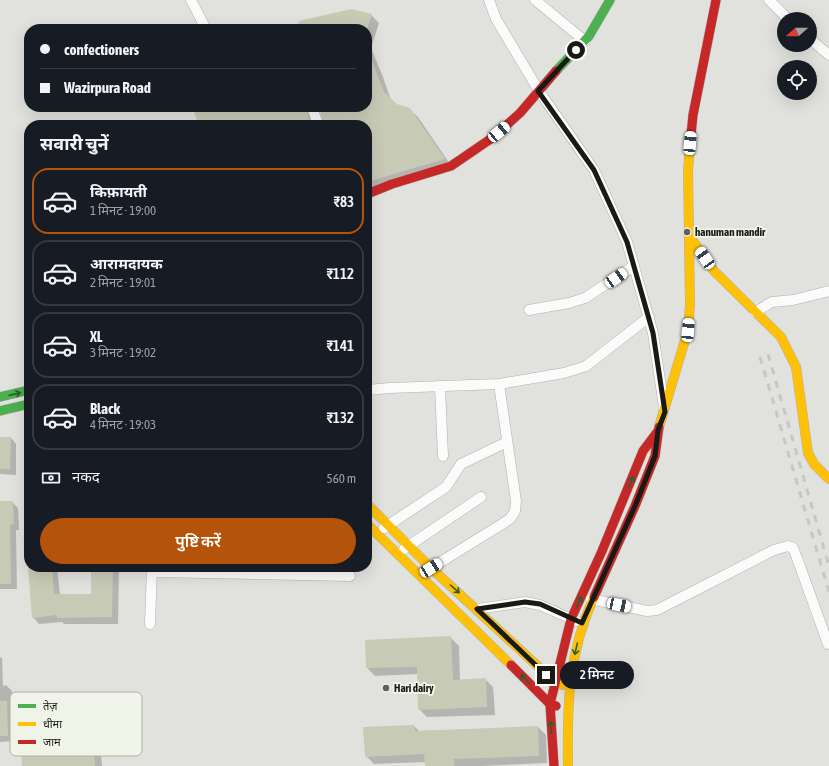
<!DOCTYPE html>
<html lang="hi">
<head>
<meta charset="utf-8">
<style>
  body { margin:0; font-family:"Asap Condensed","Noto Sans Devanagari",sans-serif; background:#242831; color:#f1f3f6; height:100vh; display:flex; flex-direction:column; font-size:15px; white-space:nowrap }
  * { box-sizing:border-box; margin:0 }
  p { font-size:13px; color:#9ea1a6 }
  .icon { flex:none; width:22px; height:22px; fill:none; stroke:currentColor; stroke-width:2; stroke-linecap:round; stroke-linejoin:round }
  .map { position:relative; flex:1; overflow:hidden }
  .sheet { position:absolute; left:24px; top:120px; width:348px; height:452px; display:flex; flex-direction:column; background:#171b24; border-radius:16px; box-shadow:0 4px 16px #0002 }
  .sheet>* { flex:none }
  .top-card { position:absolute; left:24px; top:24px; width:348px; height:88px; border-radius:16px; box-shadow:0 4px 16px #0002; display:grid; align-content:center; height:88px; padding:0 16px; background:#171b24 }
  .needle { width:26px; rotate:249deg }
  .buttons { position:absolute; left:777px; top:12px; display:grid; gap:8px }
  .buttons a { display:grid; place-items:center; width:40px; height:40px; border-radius:50%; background:#171b24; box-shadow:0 4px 16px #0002; font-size:20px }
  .end { position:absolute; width:18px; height:18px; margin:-9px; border:5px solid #191a16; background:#fff; box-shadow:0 0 0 2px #fff }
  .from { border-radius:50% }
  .bubble { position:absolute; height:28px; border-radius:14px; background:#171b24; box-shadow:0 4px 16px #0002; font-size:13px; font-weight:600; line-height:28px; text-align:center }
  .car { position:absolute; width:12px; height:24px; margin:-12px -6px; border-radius:5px; box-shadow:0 0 3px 1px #0007; background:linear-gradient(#fff 24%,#345 0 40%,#fff 0 76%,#345 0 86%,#fff 0) }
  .top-card b { display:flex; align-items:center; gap:14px; height:38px; font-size:15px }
  .top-card b+b { border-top:1px solid #363941 }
  .top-card i { width:10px; height:10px; background:#f1f3f6 }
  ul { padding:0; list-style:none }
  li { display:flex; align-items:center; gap:12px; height:66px; margin:0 8px 6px; padding:0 8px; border:2px solid #363941; border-radius:16px }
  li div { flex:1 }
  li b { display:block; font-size:15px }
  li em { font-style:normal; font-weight:600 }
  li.selected { border-color:#b45309 }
  li>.icon { width:36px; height:36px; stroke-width:1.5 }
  h2 { padding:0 16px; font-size:18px; line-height:48px }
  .pay { display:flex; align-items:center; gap:10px; height:44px; padding:0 16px; font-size:15px }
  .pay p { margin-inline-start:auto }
  .cta { display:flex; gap:8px; margin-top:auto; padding:8px 16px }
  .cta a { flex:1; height:46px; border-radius:24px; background:#b45309; color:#fff; font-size:16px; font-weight:600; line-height:46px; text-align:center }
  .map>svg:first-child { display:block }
  .shadow { fill:#0003 }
  .building { fill:#c7cbb6 }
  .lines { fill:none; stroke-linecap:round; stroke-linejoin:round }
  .street-casing { stroke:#b0b0ad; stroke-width:11 }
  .fast-casing { stroke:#b0b0ad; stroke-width:10 }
  .slow-casing { stroke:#b0b0ad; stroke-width:10 }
  .jam-casing { stroke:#b0b0ad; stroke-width:10 }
  .street { stroke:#fafbfa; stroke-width:10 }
  .fast { stroke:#4caf50; stroke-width:9 }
  .slow { stroke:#ffc107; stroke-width:9 }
  .jam { stroke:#c62828; stroke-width:9 }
  .rail { stroke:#c7c7c5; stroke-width:3; stroke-dasharray:7 7; stroke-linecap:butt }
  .oneway { stroke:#305d30 }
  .route { stroke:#191a16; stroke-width:5 }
  .poi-dot { fill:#5f605c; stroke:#f0f3e7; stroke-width:1.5 }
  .labels { text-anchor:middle; stroke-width:4; stroke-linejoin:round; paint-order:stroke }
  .poi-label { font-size:11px; font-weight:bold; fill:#191a16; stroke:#f0f3e7; text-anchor:start }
  .key { fill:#f0f3e7; stroke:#b0b2a8; stroke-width:1 }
  .key-label { font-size:11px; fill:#191a16 }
</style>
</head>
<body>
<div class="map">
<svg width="829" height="766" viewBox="0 0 829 766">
  <rect width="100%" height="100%" fill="#e1e2dd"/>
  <g class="shadow">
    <polygon points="371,15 379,23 371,48 383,77 391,100 397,105 409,109 418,117 452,167 367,192 367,125 325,125 320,109 315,110 316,125 199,125 194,107 367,107 367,29 298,29"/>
    <polygon points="0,438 11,438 16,444 16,475 0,474"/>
    <polygon points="0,502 12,502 18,508 19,530 16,530 17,589 0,589"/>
    <polygon points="34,567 57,567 60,595 92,595 92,567 119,567 118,624 64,624 62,622 39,624 33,617"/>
    <polygon points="204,567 286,567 286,569 261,569 259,568 206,569"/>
    <polygon points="451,638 459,646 460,680 485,679 493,687 495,715 427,717 419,709 418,674 375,676 367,668"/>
    <polygon points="0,657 2,658 3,686 6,685 12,691 14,741 0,742"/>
    <polygon points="414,726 419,731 538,727 546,735 547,763 482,766 426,766 426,762 374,764 366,756"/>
    <polygon points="93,744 101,752 102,766 23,766"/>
  </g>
  <g class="building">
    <polygon points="351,9 372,14 367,29 297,29 299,21"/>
    <polygon points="367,48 384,92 397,104 410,108 445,159 367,182 367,125 324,125 319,107 367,107"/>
    <polygon points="193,107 306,107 311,125 198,125"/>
    <polygon points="0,437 11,437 10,469 0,469"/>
    <polygon points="0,501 13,501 14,524 10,525 11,584 0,584"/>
    <polygon points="28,567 52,567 54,594 91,594 91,567 113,567 112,617 57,618 57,615 32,618"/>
    <polygon points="451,636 453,680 486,678 487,707 418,710 417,667 366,668 365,640"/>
    <polygon points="0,701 7,701 8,736 0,736"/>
    <polygon points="414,725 415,731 538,726 539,756 454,759 454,766 425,766 424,754 365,757 363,727"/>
    <polygon points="93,743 95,766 22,766 21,747"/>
  </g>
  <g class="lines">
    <g class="street-casing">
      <g id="street">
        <polyline points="191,0 206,29"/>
        <polyline points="489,0 496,19 539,91 594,170 627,242 653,333 664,407"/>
        <polyline points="535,0 585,41"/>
        <polyline points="769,0 788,19"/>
        <polyline points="810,39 829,55"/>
        <polyline points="312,107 318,125"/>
        <polyline points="529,310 569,303 585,298 634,266"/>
        <polyline points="755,312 772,302 793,300 829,291"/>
        <polyline points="440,386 443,456"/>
        <polyline points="367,390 390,388 499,384 564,373 586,366 649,317"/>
        <polyline points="384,528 446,487 461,464 507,442"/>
        <polyline points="404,549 481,497"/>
        <polyline points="431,568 510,519 515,511 516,501 499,384"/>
        <polyline points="152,572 350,576"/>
        <polyline points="591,599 647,611 657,610 774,550 788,546 793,548 797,558 828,644"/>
        <polyline points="477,609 525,602 540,605 576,621"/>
        <polyline points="150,624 152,567"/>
      </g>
    </g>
    <g class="fast-casing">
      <g id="fast">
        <polyline points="556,71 589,36 610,0"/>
        <polyline points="0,397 29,390"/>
        <polyline points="0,411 29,404"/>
      </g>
    </g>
    <g class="slow-casing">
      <g id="slow">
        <polyline points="687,232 714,271 781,337 796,367 808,453 814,464 829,479"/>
        <polyline points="659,427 688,330 690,305 688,171 690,145"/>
        <polyline points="367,504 431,568 555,682 562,685"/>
        <polyline points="367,524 511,665"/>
        <path d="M568,766C567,704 568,654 594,597"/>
      </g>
    </g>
    <g class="jam-casing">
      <g id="jam">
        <polyline points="690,145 693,115 716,0"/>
        <polyline points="367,194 392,184 451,166 492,138 520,113 556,71"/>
        <polyline points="594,597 635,506 655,456 659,427"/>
        <polyline points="511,665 550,704 556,706"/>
        <polyline points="554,766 550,704 571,619 602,551 643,451 658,431"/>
      </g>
    </g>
    <use href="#street" class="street"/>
    <use href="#fast" class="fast"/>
    <use href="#slow" class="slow"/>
    <use href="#jam" class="jam"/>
    <g class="rail">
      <polyline points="768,354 829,566"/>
      <polyline points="760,357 829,592"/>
    </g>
  </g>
  <defs><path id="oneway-shaft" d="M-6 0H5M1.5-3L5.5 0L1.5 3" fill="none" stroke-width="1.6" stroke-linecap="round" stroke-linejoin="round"/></defs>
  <g class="oneway">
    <use href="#oneway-shaft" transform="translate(15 394) rotate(-13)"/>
    <use href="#oneway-shaft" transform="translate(631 482) rotate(-67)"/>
    <use href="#oneway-shaft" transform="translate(455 589) rotate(41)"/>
    <use href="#oneway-shaft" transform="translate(579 602) rotate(-66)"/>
    <use href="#oneway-shaft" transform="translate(576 649) rotate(103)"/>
    <use href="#oneway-shaft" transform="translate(525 679) rotate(-135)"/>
    <use href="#oneway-shaft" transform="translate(551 727) rotate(-93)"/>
  </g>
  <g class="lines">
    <polyline class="route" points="546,675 477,609 525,602 540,604 582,623 635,506 655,456 658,430 665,412 653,333 627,242 594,170 538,91 576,50"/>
  </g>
  <g class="poi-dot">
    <circle cx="687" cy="232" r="4"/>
    <circle cx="386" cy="688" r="4"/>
  </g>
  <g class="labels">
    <g class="poi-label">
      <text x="695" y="236">hanuman mandir</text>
      <text x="394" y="692">Hari dairy</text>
    </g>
  </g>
  <rect x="10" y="692" width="132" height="64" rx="6" class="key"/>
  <rect x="18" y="704" width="18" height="4" fill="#4caf50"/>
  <rect x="18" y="722" width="18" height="4" fill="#ffc107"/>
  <rect x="18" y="740" width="18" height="4" fill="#c62828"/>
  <g class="key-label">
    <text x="43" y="710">तेज़</text>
    <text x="43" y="728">धीमा</text>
    <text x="43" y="746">जाम</text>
  </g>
</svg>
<div class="buttons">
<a><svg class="needle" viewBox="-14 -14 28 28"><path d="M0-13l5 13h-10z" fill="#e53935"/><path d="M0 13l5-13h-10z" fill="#9ea1a6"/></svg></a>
<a><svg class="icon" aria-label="locate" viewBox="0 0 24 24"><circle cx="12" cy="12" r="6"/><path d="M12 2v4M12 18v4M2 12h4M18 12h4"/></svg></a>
</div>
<i class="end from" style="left:576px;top:50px"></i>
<i class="end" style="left:546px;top:675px"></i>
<div class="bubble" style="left:560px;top:661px;width:74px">2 मिनट</div>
<i class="car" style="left:499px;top:132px;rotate:50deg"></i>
<i class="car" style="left:690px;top:143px;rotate:5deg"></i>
<i class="car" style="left:705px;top:258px;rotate:326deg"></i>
<i class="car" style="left:616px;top:278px;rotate:56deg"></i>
<i class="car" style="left:688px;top:330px;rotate:5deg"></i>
<i class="car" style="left:431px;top:568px;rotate:58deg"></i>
<i class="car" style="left:619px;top:605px;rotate:102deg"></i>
<div class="top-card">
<b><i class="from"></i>confectioners</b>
<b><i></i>Wazirpura Road</b>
</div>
<section class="sheet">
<h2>सवारी चुनें</h2>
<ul>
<li class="selected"><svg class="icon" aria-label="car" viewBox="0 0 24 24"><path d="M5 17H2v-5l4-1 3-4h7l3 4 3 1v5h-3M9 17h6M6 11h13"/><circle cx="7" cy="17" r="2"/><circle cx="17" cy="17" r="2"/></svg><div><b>किफ़ायती</b><p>1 मिनट · 19:00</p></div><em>₹83</em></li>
<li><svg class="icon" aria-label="car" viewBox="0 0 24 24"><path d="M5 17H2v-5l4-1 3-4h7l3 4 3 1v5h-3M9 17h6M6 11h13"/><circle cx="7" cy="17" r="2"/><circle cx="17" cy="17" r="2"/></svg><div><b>आरामदायक</b><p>2 मिनट · 19:01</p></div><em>₹112</em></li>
<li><svg class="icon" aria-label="car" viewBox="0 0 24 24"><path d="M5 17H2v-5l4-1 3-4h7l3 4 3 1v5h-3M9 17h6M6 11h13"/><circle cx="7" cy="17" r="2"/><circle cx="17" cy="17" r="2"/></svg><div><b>XL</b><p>3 मिनट · 19:02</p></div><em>₹141</em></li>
<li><svg class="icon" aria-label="car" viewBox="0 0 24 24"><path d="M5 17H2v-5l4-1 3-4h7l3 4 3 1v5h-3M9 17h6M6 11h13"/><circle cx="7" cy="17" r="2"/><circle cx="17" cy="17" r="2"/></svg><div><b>Black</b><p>4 मिनट · 19:03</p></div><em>₹132</em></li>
</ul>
<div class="pay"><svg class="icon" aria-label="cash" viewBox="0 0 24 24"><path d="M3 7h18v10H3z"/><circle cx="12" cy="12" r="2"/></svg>नकद<p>560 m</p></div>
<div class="cta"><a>पुष्टि करें</a></div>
</section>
</div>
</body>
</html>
